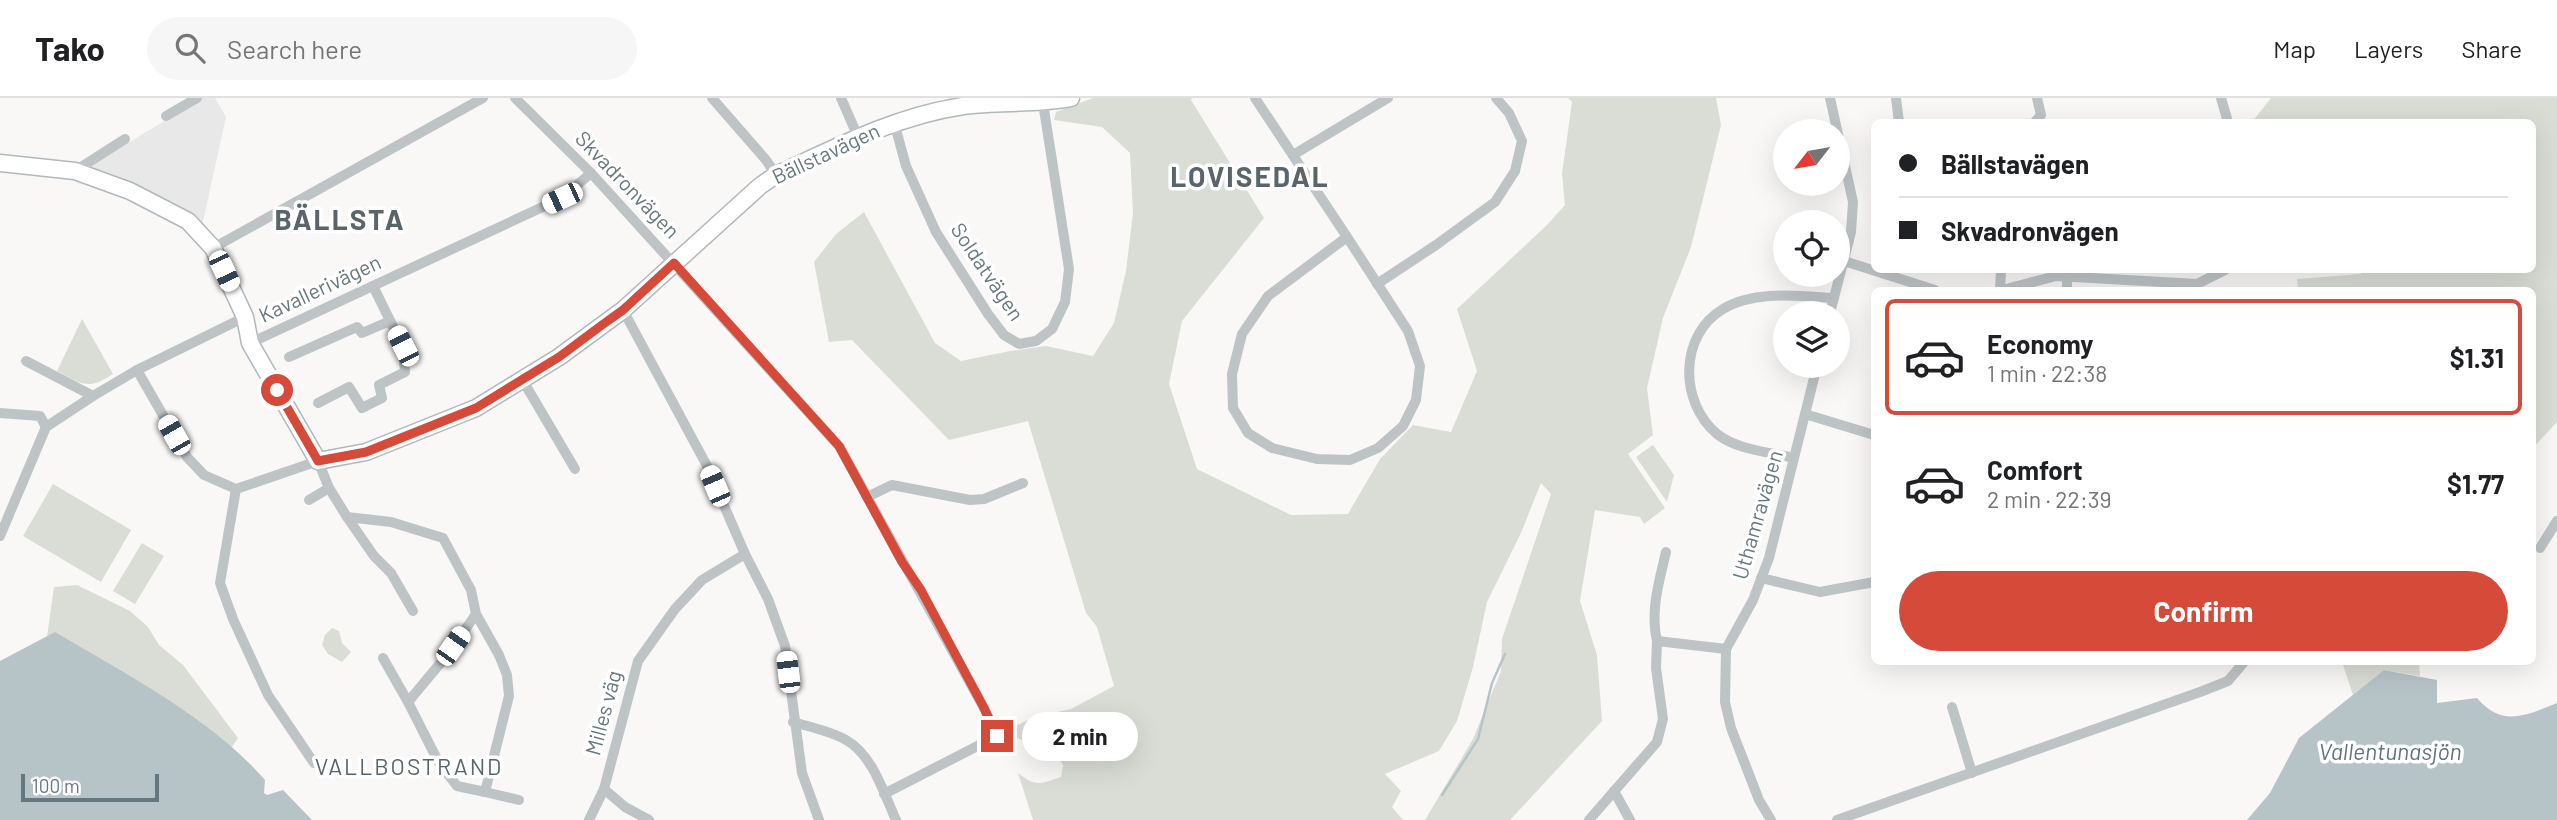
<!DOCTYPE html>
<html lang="en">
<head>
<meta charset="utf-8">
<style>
  body { margin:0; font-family:Barlow,sans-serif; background:#f6f6f6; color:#202124; height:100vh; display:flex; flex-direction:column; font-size:26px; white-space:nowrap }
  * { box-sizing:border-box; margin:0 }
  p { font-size:23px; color:#757577 }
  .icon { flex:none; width:38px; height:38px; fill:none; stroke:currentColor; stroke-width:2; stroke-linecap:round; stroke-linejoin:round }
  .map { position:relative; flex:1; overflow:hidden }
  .sheet { position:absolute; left:1871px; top:189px; width:665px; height:378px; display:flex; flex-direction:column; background:#fff; border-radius:10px; box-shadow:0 7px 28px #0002 }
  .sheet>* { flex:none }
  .hud { position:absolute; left:1871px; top:21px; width:665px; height:154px; border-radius:10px; box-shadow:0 7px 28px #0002; display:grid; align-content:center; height:154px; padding:0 28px; background:#fff }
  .needle { width:46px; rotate:239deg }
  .tools { position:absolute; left:1773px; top:21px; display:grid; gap:14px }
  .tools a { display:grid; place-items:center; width:77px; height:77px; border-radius:50%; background:#fff; box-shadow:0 7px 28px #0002; font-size:35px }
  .scale { position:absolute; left:21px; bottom:18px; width:138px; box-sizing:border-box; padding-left:7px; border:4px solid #66787f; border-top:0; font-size:19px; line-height:24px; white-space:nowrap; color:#66787f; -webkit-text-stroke:5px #fff; paint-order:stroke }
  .end { position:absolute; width:32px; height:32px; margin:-16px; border:9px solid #d64a3a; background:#fff; box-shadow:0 0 0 4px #fff }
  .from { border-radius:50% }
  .bubble { position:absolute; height:49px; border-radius:24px; background:#fff; box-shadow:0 7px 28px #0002; font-size:23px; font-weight:700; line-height:49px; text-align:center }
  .car { position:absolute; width:21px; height:42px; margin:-21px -10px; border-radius:9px; box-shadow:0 0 5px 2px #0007; background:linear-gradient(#fff 24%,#345 0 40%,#fff 0 76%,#345 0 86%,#fff 0) }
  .hud b { display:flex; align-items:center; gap:24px; height:66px; font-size:26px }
  .hud b+b { border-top:2px solid #e0e0e0 }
  .hud i { width:18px; height:18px; background:#202124 }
  ul { padding:12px 0 0; list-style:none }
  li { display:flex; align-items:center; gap:21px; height:116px; margin:0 14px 10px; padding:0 14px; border:4px solid transparent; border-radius:10px }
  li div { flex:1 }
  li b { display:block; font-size:26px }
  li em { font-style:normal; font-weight:700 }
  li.active { border-color:#d64a3a }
  li>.icon { width:63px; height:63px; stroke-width:1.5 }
  .cta { display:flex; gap:14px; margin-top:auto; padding:14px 28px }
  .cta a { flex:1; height:80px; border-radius:42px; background:#d64a3a; color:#fff; font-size:28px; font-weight:700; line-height:80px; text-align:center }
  header { display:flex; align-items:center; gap:42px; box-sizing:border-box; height:98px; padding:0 35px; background:#fff; border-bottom:2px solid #e0e0e0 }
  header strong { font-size:33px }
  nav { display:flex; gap:38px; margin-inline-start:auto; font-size:24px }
  .search { width:490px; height:63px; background:#f6f6f6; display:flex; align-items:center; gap:18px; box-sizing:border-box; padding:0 24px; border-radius:38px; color:#757577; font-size:26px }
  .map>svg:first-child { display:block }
  .built { fill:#e7e8e7 }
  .green { fill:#d9ddd6 }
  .water { fill:#b7c4c7 }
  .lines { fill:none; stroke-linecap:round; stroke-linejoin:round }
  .stream { stroke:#b7c4c7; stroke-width:2.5 }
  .secondary-casing { stroke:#b1b8bb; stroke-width:19 }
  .street { stroke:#bec4c6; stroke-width:10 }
  .secondary { stroke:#fff; stroke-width:16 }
  .route { stroke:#d64a3a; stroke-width:9 }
  .labels { text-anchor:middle; stroke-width:7; stroke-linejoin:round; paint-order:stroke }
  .street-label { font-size:21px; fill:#66787f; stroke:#fff }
  .water-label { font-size:23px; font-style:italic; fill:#607679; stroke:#fff }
  .neighbourhood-label { font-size:23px; letter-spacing:2px; fill:#58656b; stroke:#fff }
  .district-label { font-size:28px; font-weight:bold; letter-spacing:2px; fill:#58656b; stroke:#fff }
</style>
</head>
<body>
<header>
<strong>Tako</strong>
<div class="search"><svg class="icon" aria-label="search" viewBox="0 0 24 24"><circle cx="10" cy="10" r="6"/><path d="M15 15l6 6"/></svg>Search here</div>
<nav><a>Map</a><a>Layers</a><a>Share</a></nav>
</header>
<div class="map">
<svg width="2557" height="722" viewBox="0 0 2557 722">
  <rect width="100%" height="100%" fill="#f9f8f7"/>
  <polygon class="built" points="202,0 215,0 226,19 202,128 89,69"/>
  <g class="green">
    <path d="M1093,0H1192L1191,2L1264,120L1182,223L1169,286L1197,371L1291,417L1348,416L1380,361L1413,327L1451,334L1477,273L1457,211L1546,128L1565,107L1562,76L1572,4L1568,0H1716L1721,27L1703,101L1691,149L1663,220L1647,290L1653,337L1628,356L1665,410L1644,426L1640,419L1595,412L1580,503L1597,557L1602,623L1510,722H1425L1473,641L1501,573L1502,541L1551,396L1541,385L1521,435L1487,504L1473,569L1457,623L1439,653L1385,676L1401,693L1392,709L1403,722H1033L1018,675C1035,689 1041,686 1061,679L1063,667L1056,656L1003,634L1034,619L1071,611L1114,588L1097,529L1086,515L1028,323L949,342L852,242L829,244L814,164L836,136L864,114L935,245L961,263L1010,253L1046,248L1093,258L1114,225L1126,173L1133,115L1130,55L1102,29L1054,22L1056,14Z"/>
    <polygon points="2271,0 2557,0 2557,324 2532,351 2532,192 2298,192 2297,181 2361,176 2360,172 2532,172 2532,24 2252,24"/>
    <path d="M82,221L113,276C88,293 82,286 57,273Z"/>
    <polygon points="1653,347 1674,377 1667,404 1636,359"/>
    <polygon points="53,386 131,432 101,484 23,438"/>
    <polygon points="142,445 164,458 135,506 113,493"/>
    <polygon points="77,487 130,513 148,529 159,547 183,567 238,640 232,649 162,598 47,539 54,489"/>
    <polygon points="332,530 339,533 342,545 351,554 342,564 328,556 322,547 325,537"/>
    <polygon points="2342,564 2419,564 2420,578 2384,572 2353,597"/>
  </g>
  <g class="water">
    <path d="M55,534C127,577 210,619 265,682L264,695L267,697L283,692L312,722H0V563Z"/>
    <path d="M2384,572L2437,582V605L2477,600C2502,630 2527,617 2557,605V722H2247L2270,695L2299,640Z"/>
  </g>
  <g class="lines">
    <polyline class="stream" points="1442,697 1478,641 1492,585 1505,556"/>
    <g class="secondary-casing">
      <path id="secondary" d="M0,65L75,73L130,93L188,123L213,150L245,219L250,245L318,363L366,354L476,310L559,259L623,212L760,88L776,77C837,49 896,18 963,8C999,3 1035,7 1071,0"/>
    </g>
    <g class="street">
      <polyline points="515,0 591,75 839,348 984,610 997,638 884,696"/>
      <polyline points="712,0 766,62 776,77"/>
      <polyline points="841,0 858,39"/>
      <polyline points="1255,0 1347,139 1408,233 1420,268 1416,302 1403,328 1378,350 1350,362 1317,361 1272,350 1248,335 1233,310 1232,276 1242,236 1268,198 1347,139"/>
      <polyline points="1830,0 1853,104 1851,134 1830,215"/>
      <polyline points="1896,0 1899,24"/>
      <polyline points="2221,0 2228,24"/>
      <polyline points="166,18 197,0"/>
      <polyline points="894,24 906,68 936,134 988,216 1004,237 1019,246 1036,243 1052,231 1065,204 1069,171 1043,5"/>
      <polyline points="2035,24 2041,17 2037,0"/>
      <polyline points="1293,57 1388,0"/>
      <polyline points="75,73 125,41"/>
      <polyline points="213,150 483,0"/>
      <polyline points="1844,163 1935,192"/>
      <polyline points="2067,178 2067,192"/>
      <polyline points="1377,186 1436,147 1495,104 1515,73 1522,43 1509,15 1496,0"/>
      <polyline points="2000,192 2001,172"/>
      <polyline points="2002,192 2056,178 2197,186 2225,172"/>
      <polyline points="623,212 706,366 745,456 768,501 785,548 802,675 819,722"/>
      <polyline points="250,245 562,100 591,75"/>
      <polyline points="289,259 357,229 362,235 390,223"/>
      <polyline points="26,263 93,298"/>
      <polyline points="522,281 575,371"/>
      <polyline points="318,305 349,289 362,310 382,300 379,287 405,274 403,249 373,188"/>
      <polyline points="0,315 40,318 46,329"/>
      <polyline points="1805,316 1874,337"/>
      <path d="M1794,360C1770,354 1737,352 1717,336C1679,304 1679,237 1723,211C1754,192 1799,198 1834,200"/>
      <polyline points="236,391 204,377 187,359 137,272 245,219"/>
      <polyline points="867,399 892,387 970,402 984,401 1023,385"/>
      <polyline points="309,402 329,390"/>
      <polyline points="347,419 374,458 391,475 413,513"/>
      <polyline points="0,438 46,329 93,298 137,272"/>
      <polyline points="2540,450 2557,423"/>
      <polyline points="1761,480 1820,494 1874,484"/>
      <path d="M1657,543C1650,513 1659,484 1666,454"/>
      <polyline points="383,560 408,604"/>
      <polyline points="1952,609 1972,675"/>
      <path d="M793,624C810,629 831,633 846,642C873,657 884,696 896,722"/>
      <polyline points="314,665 268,597 233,521 220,485 236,391 318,363 329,390 347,419 391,424 443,440 471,492 476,516 499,557 507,577 509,598 485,694 457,688 439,665 408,604 448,556 476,516"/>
      <polyline points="604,691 625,709 649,722"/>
      <polyline points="1614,693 1630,722"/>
      <polyline points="485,694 519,702"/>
      <polyline points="589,722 604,691 638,563 675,511 702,482 745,456"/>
      <polyline points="1589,722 1657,644 1663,621 1656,570 1657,543 1726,551"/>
      <polyline points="1771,722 1759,702 1731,630 1725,604 1726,551 1753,502 1769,460 1817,268"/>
      <polyline points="1837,722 2200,594 2228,583 2244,564"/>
    </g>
    <use href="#secondary" class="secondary"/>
  </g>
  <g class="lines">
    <polyline class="route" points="277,292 318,363 366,354 476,310 559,259 602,227 623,212 674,165 839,348 902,464 921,492 984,610 997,638"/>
  </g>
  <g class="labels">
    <g class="street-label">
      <text transform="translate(826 56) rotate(-25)" y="7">Bällstavägen</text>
      <text transform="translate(627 87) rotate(46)" y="7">Skvadronvägen</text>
      <text transform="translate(987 174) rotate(56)" y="7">Soldatvägen</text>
      <text transform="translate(320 191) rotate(-25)" y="7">Kavallerivägen</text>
      <text transform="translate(1758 417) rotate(-74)" y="7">Uthamravägen</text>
      <text transform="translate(604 615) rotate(-75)" y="7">Milles väg</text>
    </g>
    <g class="water-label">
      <text x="2390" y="662">Vallentunasjön</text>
    </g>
    <g class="neighbourhood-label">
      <text x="409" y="677">VALLBOSTRAND</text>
    </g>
    <g class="district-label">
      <text x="1250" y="89">LOVISEDAL</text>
      <text x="340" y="132">BÄLLSTA</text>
    </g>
  </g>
</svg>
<div class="tools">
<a><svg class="needle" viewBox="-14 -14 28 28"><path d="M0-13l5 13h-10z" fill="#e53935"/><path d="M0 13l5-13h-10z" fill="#757577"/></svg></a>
<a><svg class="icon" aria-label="locate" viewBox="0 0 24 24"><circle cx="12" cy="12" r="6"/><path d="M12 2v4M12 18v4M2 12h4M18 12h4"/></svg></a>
<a><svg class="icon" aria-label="layers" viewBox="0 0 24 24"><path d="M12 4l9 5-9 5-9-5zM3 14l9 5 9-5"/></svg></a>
</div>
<div class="scale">100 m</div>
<i class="end from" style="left:277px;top:292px"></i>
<i class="end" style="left:997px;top:638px"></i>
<div class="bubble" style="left:1022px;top:614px;width:116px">2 min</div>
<i class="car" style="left:562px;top:100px;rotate:245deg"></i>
<i class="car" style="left:224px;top:173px;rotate:155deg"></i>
<i class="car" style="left:403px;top:248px;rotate:333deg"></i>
<i class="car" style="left:174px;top:337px;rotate:330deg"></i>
<i class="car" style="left:715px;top:388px;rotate:337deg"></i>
<i class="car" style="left:453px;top:548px;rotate:35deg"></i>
<i class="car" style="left:788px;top:574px;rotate:353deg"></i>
<div class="hud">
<b><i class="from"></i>Bällstavägen</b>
<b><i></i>Skvadronvägen</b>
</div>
<section class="sheet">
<ul>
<li class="active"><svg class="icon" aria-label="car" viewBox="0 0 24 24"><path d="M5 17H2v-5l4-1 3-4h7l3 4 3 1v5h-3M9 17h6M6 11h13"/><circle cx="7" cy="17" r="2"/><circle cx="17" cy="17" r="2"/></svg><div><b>Economy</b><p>1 min · 22:38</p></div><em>$1.31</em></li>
<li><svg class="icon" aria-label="car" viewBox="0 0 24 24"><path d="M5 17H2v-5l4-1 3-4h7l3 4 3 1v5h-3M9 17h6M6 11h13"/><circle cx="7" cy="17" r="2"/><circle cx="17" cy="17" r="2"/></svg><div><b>Comfort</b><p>2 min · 22:39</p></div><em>$1.77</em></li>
</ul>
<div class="cta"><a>Confirm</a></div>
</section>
</div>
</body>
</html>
